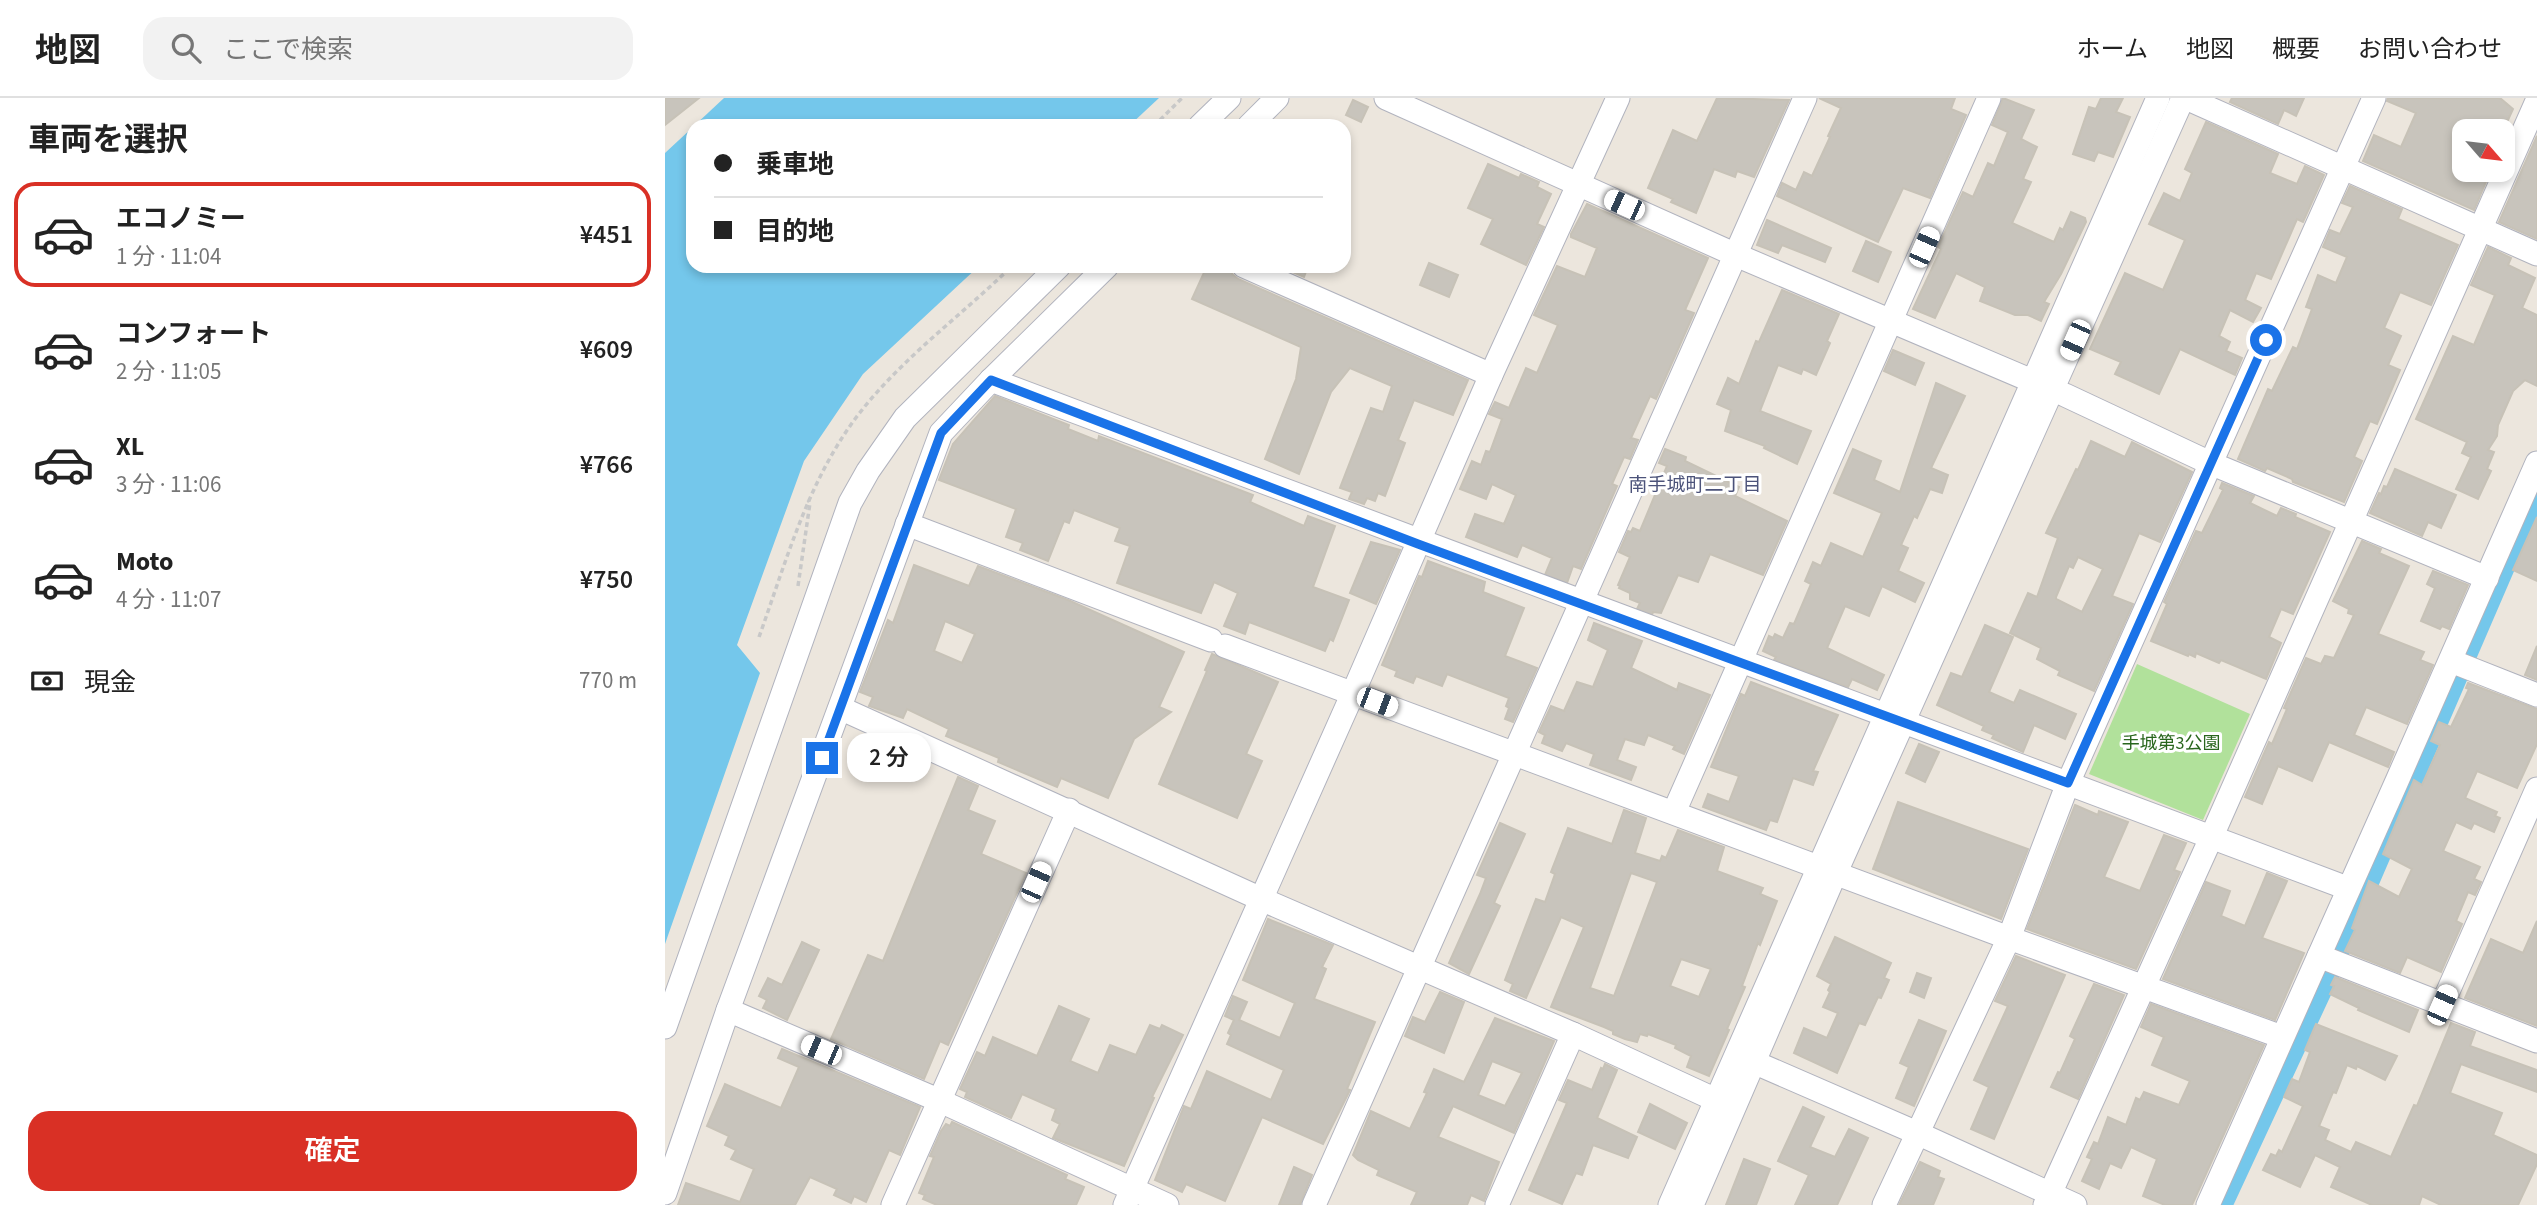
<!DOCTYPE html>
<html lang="ja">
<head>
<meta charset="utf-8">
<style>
  body { margin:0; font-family:"Source Sans 3","Noto Sans JP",sans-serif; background:#f2f2f2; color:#222; height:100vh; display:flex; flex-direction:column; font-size:26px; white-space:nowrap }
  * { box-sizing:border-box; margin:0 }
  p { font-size:23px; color:#767676 }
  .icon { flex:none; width:38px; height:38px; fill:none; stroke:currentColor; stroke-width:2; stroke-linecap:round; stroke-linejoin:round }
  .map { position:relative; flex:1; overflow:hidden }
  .drawer { display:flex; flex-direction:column; background:#fff; width:665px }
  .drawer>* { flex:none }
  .top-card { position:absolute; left:21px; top:21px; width:665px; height:154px; border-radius:21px; box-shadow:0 4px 10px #0003; display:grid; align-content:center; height:154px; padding:0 28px; background:#fff }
  .needle { width:46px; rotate:118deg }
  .controls { position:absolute; left:1787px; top:21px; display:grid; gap:14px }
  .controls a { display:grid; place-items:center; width:63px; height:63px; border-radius:14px; background:#fff; box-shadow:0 4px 10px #0003; font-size:35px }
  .end { position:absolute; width:32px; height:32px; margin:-16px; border:9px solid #1a73e8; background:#fff; box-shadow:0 0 0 4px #fff }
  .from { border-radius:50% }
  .bubble { position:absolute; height:49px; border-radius:21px; background:#fff; box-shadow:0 4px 10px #0003; font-size:23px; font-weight:600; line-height:49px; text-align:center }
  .car { position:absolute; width:21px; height:42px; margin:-21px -10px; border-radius:9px; box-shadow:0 0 5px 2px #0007; background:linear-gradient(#fff 24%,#345 0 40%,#fff 0 76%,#345 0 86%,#fff 0) }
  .top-card b { display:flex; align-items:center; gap:24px; height:66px; font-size:26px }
  .top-card b+b { border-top:2px solid #e0e0e0 }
  .top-card i { width:18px; height:18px; background:#222 }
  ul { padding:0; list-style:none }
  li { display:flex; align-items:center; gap:21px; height:105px; margin:0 14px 10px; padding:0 14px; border:4px solid transparent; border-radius:21px }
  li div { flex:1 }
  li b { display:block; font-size:26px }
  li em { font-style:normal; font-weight:600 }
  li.selected { border-color:#d93025 }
  li>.icon { width:63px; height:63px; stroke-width:1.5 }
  h2 { padding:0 28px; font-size:32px; line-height:84px }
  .pay { display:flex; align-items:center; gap:18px; height:77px; padding:0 28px; font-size:26px }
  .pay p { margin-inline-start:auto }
  .primary-button { display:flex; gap:14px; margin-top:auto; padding:14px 28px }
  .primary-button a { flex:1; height:80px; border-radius:21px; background:#d93025; color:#fff; font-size:28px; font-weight:600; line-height:80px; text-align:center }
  header { display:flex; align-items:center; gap:42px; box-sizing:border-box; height:98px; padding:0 35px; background:#fff; border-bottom:2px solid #e0e0e0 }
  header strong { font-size:33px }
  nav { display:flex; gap:38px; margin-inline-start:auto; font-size:24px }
  .search { width:490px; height:63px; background:#f2f2f2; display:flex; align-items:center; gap:18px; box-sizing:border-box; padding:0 24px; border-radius:21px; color:#767676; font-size:26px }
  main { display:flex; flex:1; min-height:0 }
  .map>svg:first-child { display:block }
  .green { fill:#b1e19b }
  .water { fill:#74c7eb }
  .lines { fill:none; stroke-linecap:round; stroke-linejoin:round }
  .canal { stroke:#74c7eb; stroke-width:19 }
  .building { fill:#c8c4bc; stroke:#c7c2b7; stroke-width:2; fill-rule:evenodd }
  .minor-casing { stroke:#b1b3be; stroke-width:25 }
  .path { stroke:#c8c8c8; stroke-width:3.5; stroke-dasharray:5 3.5; stroke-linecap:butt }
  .minor { stroke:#fff; stroke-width:23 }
  .route { stroke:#1a73e8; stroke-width:9 }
  .labels { text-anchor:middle; stroke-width:6; stroke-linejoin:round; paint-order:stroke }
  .park-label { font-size:18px; fill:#29661d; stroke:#fff }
  .neighbourhood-label { font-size:19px; fill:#4c537a; stroke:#fff }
</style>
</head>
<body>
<header>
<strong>地図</strong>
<div class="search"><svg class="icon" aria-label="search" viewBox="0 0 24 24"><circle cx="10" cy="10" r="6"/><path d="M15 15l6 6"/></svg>ここで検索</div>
<nav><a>ホーム</a><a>地図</a><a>概要</a><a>お問い合わせ</a></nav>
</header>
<main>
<section class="drawer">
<h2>車両を選択</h2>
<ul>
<li class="selected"><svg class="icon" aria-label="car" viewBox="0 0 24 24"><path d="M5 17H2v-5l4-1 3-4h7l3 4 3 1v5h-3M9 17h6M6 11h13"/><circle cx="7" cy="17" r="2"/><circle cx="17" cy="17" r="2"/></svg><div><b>エコノミー</b><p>1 分 · 11:04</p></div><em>¥451</em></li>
<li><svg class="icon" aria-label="car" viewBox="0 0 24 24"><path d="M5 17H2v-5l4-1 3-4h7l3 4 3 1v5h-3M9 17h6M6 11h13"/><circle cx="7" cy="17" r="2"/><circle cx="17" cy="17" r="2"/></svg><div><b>コンフォート</b><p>2 分 · 11:05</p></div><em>¥609</em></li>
<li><svg class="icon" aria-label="car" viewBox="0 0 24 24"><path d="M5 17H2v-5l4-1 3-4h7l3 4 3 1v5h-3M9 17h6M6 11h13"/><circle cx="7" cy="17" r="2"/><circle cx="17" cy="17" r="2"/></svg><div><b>XL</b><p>3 分 · 11:06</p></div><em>¥766</em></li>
<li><svg class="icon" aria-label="car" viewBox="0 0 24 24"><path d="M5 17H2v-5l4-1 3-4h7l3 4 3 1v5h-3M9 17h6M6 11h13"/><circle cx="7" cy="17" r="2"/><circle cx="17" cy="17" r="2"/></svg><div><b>Moto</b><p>4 分 · 11:07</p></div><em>¥750</em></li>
</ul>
<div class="pay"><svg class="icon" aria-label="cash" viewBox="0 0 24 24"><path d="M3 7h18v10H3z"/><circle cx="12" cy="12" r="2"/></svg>現金<p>770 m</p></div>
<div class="primary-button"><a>確定</a></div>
</section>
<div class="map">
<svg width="1872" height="1107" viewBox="0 0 1872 1107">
  <rect width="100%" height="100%" fill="#ece6dd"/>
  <polygon class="green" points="1472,566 1585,616 1538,722 1424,676"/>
  <g class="water">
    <polygon points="59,0 494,0 464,28 29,28"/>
    <polygon points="28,29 28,168 314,168 198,276 139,363 72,547 95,575 0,846 0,55"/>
  </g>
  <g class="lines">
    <polyline class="canal" points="1558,1107 1662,883 1872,396"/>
  </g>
  <g class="building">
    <polygon points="0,0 34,0 0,27"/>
    <polygon points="1052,0 1124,2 1089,79 1072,73 1070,79 1049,71 1031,115 1006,104 1008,101 983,90 1008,32 1032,43"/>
    <polygon points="1154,0 1290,0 1286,11 1301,17 1265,100 1238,90 1213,144 1112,98 1117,85 1131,92 1139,74 1147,78 1165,39 1163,38 1176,10"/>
    <polygon points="1338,0 1369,12 1356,41 1372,49 1358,81 1366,84 1347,125 1389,144 1395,130 1398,132 1406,114 1420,120 1421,124 1396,176 1379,204 1384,206 1376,223 1363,217 1350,217 1315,203 1320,189 1291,175 1270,220 1248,211 1276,151 1273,149 1298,94 1308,99 1323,65 1329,68 1343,34 1327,27"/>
    <polygon points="1436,0 1458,0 1451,14 1465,19 1448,59 1433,54 1429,63 1408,56 1424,9 1431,11"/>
    <polygon points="1567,0 1639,0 1631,18 1619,12 1613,26 1565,4"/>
    <polygon points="1723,0 1835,0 1848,11 1838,33 1799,33 1799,72 1826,72 1809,112 1698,63 1709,37 1736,49 1751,15 1722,3"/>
    <polygon points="688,2 703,9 696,24 681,17"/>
    <polygon points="1541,24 1613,56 1605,75 1632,86 1640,68 1659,77 1638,124 1632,121 1606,181 1591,175 1580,202 1596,210 1588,224 1565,212 1554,238 1565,244 1561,253 1577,260 1570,277 1515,251 1494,296 1450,276 1456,264 1425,251 1460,175 1498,192 1520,142 1484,126 1499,95 1515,103 1527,75 1520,71"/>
    <polygon points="1872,38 1872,141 1834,124"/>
    <polygon points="823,66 854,80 856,76 874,84 872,89 886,96 872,126 879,129 861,167 816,146 828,121 803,110"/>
    <polygon points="1685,88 1737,111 1733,121 1793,147 1766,207 1735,194 1719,230 1736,238 1723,267 1735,272 1712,326 1705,323 1689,359 1697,363 1679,404 1628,384 1627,381 1602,370 1600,373 1573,361 1603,291 1607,293 1628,249 1632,251 1647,211 1641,209 1653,177 1671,185 1682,159 1658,149 1665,132 1675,136 1688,109 1677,105"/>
    <polygon points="922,106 1043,160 1020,212 1029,215 991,301 985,298 966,340 973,342 965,361 959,359 947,386 952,388 916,471 908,468 902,485 880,477 887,460 857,447 852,459 801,439 810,416 839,426 851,397 827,386 821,401 795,391 807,363 816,367 821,353 825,354 837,321 824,316 830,304 844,310 861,270 872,275 893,227 869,217 892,168 920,179 932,150 906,139 906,136"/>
    <polygon points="1102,122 1166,150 1160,164 1117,147 1113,155 1092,147"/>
    <polygon points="1201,143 1226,154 1213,184 1188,173"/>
    <polygon points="1823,149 1846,160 1843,167 1870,180 1857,210 1872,217 1872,288 1860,282 1848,293 1833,327 1832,338 1823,352 1829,354 1822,371 1826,373 1813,401 1791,391 1806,359 1797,355 1802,344 1751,321 1788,238 1809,247 1830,197 1806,187"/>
    <polygon points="764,165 793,177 784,199 755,187"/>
    <polygon points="542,168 565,168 567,176 573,181 803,282 788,317 749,302 733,342 740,345 720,398 713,395 710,403 702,400 699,406 684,401 687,394 675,390 706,310 718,314 727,288 685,270 666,294 634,376 600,361 631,281 636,249 527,201"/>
    <polygon points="614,168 643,168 639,179"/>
    <polygon points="1117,192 1174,216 1162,243 1165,245 1151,277 1138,271 1136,276 1113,267 1095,313 1146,333 1132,366 1099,350 1100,348 1060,333 1066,312 1052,306 1063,280 1074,286 1091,243 1094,244"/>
    <polygon points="1228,252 1259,265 1250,287 1219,273"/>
    <polygon points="1271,285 1300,298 1266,370 1283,377 1277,395 1265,391 1252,420 1249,418 1236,447 1243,450 1233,473 1259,485 1250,504 1217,488 1204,518 1180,508 1162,550 1219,577 1212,592 1187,581 1183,589 1179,588 1109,562 1111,559 1098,553 1104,538 1108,540 1110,536 1118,540 1125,525 1129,526 1146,486 1140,483 1148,464 1156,468 1166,445 1198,459 1217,415 1169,395 1188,351 1216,363 1209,382 1235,394"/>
    <polygon points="330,298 404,327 403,331 433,343 434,338 588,397 585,404 639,428 643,418 670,428 648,489 684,502 668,543 665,541 660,553 584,524 580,536 559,528 573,495 549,484 536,515 452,485 465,448 450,443 455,430 409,412 404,425 399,423 383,463 355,452 358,445 341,439 351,411 274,382 288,346"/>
    <path d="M1426,343L1460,359L1467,344L1527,374L1495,444L1474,435L1447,498L1468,506L1429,593L1393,577L1395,573L1372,561L1376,550L1345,535L1363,495L1372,499L1393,440L1381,435L1411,371L1413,372ZM1413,459L1438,471L1417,514L1391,501V499L1404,468L1408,470Z"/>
    <polygon points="1000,351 1021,359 1020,363 1074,389 1070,398 1122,423 1098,477 1045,456 1033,484 1013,477 996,515 988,514 987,517 972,511 975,505 965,501 965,495 954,490 955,488 953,487 965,459 954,454 963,433 966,434 968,430 975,433 1002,368 994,365"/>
    <polygon points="1730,371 1791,397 1776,430 1763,424 1757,438 1705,415 1714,395 1716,396 1719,388 1722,389"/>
    <polygon points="1557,385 1589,398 1585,405 1612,418 1616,410 1631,416 1630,419 1665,434 1628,516 1616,511 1604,539 1616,545 1601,581 1556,562 1554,565 1531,555 1530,559 1524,556 1523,558 1486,543 1502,506 1499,504 1531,433 1537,435 1558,392 1555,390"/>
    <polygon points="1872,419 1872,483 1848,472"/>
    <polygon points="1697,443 1716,451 1714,455 1744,468 1713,536 1759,554 1755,562 1768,567 1742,626 1701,609 1689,637 1729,654 1723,669 1664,644 1647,683 1613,668 1597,706 1580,699 1604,644 1607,646 1622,611 1619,610 1641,560 1656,566 1660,558 1669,560 1689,517 1683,515 1684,511 1668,503"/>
    <polygon points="706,444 735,452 711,506 685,495"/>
    <polygon points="763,463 820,484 818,494 859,510 840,558 872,570 848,624 840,621 844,610 841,608 844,600 782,576 777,588 751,578 748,585 730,578 732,573 717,567 754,478 757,479"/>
    <path d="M249,467L304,488L313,468L403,502L519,554L494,609L506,614L469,641L443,700L396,680L392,689L333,664L334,660L281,638L284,631L242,611L238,620L204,608L208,599L195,594L223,522L228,525ZM280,523L310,536L297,565L269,553Z"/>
    <polygon points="1768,473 1803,487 1784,531 1777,528 1775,531 1756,523 1770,490 1762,486"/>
    <polygon points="929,525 977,543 966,570 1012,592 1014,585 1045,597 1019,656 1008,651 1010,648 983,637 979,647 960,641 952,662 971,669 966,682 925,667 929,656 901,645 897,653 877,645 880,637 874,634 886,608 899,613 912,584 928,589 943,552 923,542"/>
    <polygon points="1320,527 1348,539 1324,594 1349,605 1355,592 1411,616 1400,641 1369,627 1358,654 1327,640 1329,637 1317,632 1319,628 1272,607 1286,575 1297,579"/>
    <polygon points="1872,548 1872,582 1860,577"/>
    <polygon points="547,556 613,584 581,656 597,663 572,720 494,686 542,573 540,572"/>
    <polygon points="1086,584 1173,617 1148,673 1153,674 1148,687 1128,680 1112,724 1105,722 1101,732 1038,709 1043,696 1064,704 1074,678 1046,669 1076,596 1080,598"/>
    <polygon points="1803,585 1872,611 1872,646 1852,690 1812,673 1800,700 1832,714 1830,718 1835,720 1829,734 1809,725 1806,731 1791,724 1778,753 1815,769 1809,781 1816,784 1810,797 1803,794 1791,823 1797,826 1776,874 1742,859 1735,875 1680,853 1690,832 1687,830 1704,783 1734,799 1747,771 1718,756 1749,682 1757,687 1775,647 1766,643 1774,624 1786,629 1804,591 1801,590"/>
    <polygon points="1254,646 1274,654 1260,684 1241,675"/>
    <polygon points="293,679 313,688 303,712 330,723 316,756 361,775 283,947 275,943 259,981 166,941 203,857 218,863"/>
    <polygon points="1233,704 1363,751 1336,821 1208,771"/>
    <polygon points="1410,707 1433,717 1434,713 1463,724 1439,779 1475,793 1499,737 1521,745 1509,772 1515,774 1471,871 1362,831"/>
    <path d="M959,712L981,720L970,755L995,763L997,758L1001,760L1013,732L1059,749L1052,773L1098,790L1095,796L1112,803L1095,847L1093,845L1077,888L1080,889L1062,931L1064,932L1044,978L1022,969L1026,958L1010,950L1011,947L983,936L982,938L975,936L972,944L960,941L948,936V933L939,929L886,909L919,829L896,819L861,900L845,893L848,886L840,882L871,801L880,804L890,776L886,774L903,730L947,746ZM966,775L992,784L949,898L925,890ZM1016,861L1046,871L1034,899L1005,888Z"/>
    <polygon points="835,725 860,736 829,805 835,808 804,876 784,865 815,796 821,780 812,777"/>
    <polygon points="1602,775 1622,783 1597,840 1639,855 1610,922 1498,881 1541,784 1565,793 1556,818 1580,828"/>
    <polygon points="603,821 668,847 657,869 661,871 649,901 710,924 682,991 685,992 658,1046 597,1019 560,1103 521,1086 517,1094 490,1082 519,1008 526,1011 542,973 606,1002 619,972 562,946 566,937 563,935 569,922 560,918 568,898 582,904 574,922 615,940 630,905 578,882"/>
    <polygon points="1872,823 1872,928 1800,900 1826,841 1858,855"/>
    <polygon points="1170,839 1226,865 1219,880 1224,882 1216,900 1213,899 1200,927 1194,925 1172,975 1129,955 1139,930 1162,940 1173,915 1158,909 1165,894 1163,892 1166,886 1152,878"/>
    <polygon points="137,844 154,852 122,922 98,910 102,902 94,898 103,880 117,887"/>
    <polygon points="1351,858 1400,877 1329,1041 1306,1031 1324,989 1309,982 1343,908 1330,903"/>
    <polygon points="1252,875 1266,880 1259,900 1245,894"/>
    <polygon points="1670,879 1753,912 1744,934 1693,912 1694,910 1665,896 1669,888 1666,887"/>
    <polygon points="1429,886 1459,897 1413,1001 1386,989 1393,974 1395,975 1410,941 1405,938"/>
    <polygon points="775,894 799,904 779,955 740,938 748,919 760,924"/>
    <polygon points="1486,906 1599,947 1527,1107 1500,1107 1478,1098 1492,1061 1466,1049 1456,1070 1445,1065 1434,1091 1417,1083 1427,1061 1422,1059 1429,1044 1433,1046 1443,1019 1461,1027 1471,1000 1475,1002 1479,994 1514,1007 1525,983 1487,967 1499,939 1476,929"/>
    <polygon points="394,908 424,921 405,963 433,975 445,947 471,957 485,927 495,931 497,927 518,937 487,999 489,1000 459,1068 388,1040 395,1026 387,1022 391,1011 357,996 346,1020 300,999 302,994 295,991 312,954 320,958 328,939 372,958"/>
    <path d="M830,920L889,943L849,1035L788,1008L773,1039L834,1064L819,1103L806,1097L802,1107H746L752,1094L712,1077L714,1072L693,1062L688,1057L706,1013L745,1031L762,995L759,994L769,971L799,984ZM827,963L857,975L840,1008L813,997Z"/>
    <polygon points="1254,922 1281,933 1249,1008 1231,1000 1244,969 1235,965"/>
    <polygon points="1786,925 1810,934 1805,948 1872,972 1872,994 1796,966 1785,995 1837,1015 1828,1037 1872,1057 1872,1066 1853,1107 1776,1107 1757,1098 1754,1107 1707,1107 1666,1089 1675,1069 1650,1057 1635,1089 1598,1072 1606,1056 1611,1058 1614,1052 1617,1054 1638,1008 1619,999 1627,981 1634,984 1645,954 1640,952 1651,926 1732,958 1720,982 1692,968 1691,971 1682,967 1671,995 1668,994 1654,1028 1664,1032 1660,1042 1686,1054 1691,1044 1726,1059 1749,1007 1752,1008"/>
    <polygon points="117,951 255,1009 235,1057 224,1052 201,1104 189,1098 186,1105 169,1097 172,1091 145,1079 130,1107 13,1107 21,1085 75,1104 89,1071 66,1061 71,1052 60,1047 64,1038 42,1028 60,986 116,1010 134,969 113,960"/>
    <polygon points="940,966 952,972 932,1020 972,1039 963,1060 928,1047 917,1077 911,1075 897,1106 864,1092 902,1005 894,1002 903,982 927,992 936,970 938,971"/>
    <polygon points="985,1006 1022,1025 1010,1051 973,1034"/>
    <polygon points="1138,1009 1159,1019 1145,1049 1170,1059 1184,1031 1203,1040 1172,1107 1130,1107 1144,1077 1113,1063"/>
    <polygon points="287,1024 402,1077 400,1081 419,1089 411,1107 272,1107 258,1101 260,1097 254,1095 269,1059 265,1058 276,1033 281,1026 285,1028"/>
    <polygon points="1079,1061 1105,1071 1091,1107 1061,1107"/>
    <polygon points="1255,1064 1275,1073 1273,1079 1279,1081 1268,1107 1234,1107"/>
    <polygon points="629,1069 647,1077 635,1107 614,1107"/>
  </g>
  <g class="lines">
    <g class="minor-casing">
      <g id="minor">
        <polyline points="721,0 1071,157 1400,297 1545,365 1822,480"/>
        <polyline points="1521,0 1872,156"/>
        <polyline points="535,28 564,0"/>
        <polyline points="584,28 612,0"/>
        <polyline points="579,168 826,277"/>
        <path d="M326,282C777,455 1230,622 1682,790"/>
        <polyline points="242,426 546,542"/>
        <polyline points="560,548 1344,840 1617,939"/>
        <polyline points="1786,563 1872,597"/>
        <polyline points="175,610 596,801 908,936 1051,1002"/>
        <polyline points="1009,714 1324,0"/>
        <polyline points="1654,858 1872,943"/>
        <polyline points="1777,907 1872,691"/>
        <polyline points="63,912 273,1002 502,1107"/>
        <polyline points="0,929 185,405 203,373 240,320 394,168"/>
        <polyline points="1077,959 1252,1035 1410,1107"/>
        <polyline points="0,1095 63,912 276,335 326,282 442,168"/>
        <polyline points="228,1107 404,712"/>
        <polyline points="460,1107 688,595 826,277 953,0"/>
        <polyline points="649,1107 1140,0"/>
        <polyline points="832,1107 908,936"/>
        <polyline points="1005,1107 1493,0"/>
        <polyline points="1027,1107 1171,774 1518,0"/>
        <polyline points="1219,1107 1344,840 1403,685 1709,0"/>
        <polyline points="1380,1107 1546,740 1872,3"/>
        <path d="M1543,1107C1653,860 1764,613 1872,365"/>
      </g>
    </g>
    <g class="path">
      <polyline points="489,28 517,0"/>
      <polyline points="133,488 145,405 143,402"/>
      <path d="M94,539C121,464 142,386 190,321C234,262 295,219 347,168"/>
    </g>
    <use href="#minor" class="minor"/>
  </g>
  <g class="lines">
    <polyline class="route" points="157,660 276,335 326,282 753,446 1403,685 1601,242"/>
  </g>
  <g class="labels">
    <g class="park-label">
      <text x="1506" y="651">手城第3公園</text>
    </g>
    <g class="neighbourhood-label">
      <text x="1030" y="393">南手城町二丁目</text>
    </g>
  </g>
</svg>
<div class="controls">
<a><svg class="needle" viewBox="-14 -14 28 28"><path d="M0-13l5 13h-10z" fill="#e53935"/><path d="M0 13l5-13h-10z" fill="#767676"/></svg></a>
</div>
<i class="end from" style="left:1601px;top:242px"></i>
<i class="end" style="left:157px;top:660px"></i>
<div class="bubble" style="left:182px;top:635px;width:84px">2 分</div>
<i class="car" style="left:959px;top:107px;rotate:294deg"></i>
<i class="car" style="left:1259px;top:149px;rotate:24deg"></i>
<i class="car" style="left:1410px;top:242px;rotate:204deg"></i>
<i class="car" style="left:712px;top:604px;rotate:111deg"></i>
<i class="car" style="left:371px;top:784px;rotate:24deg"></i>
<i class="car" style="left:1777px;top:907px;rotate:24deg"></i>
<i class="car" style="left:156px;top:952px;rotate:293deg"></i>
<div class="top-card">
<b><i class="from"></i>乗車地</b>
<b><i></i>目的地</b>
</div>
</div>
</main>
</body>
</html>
